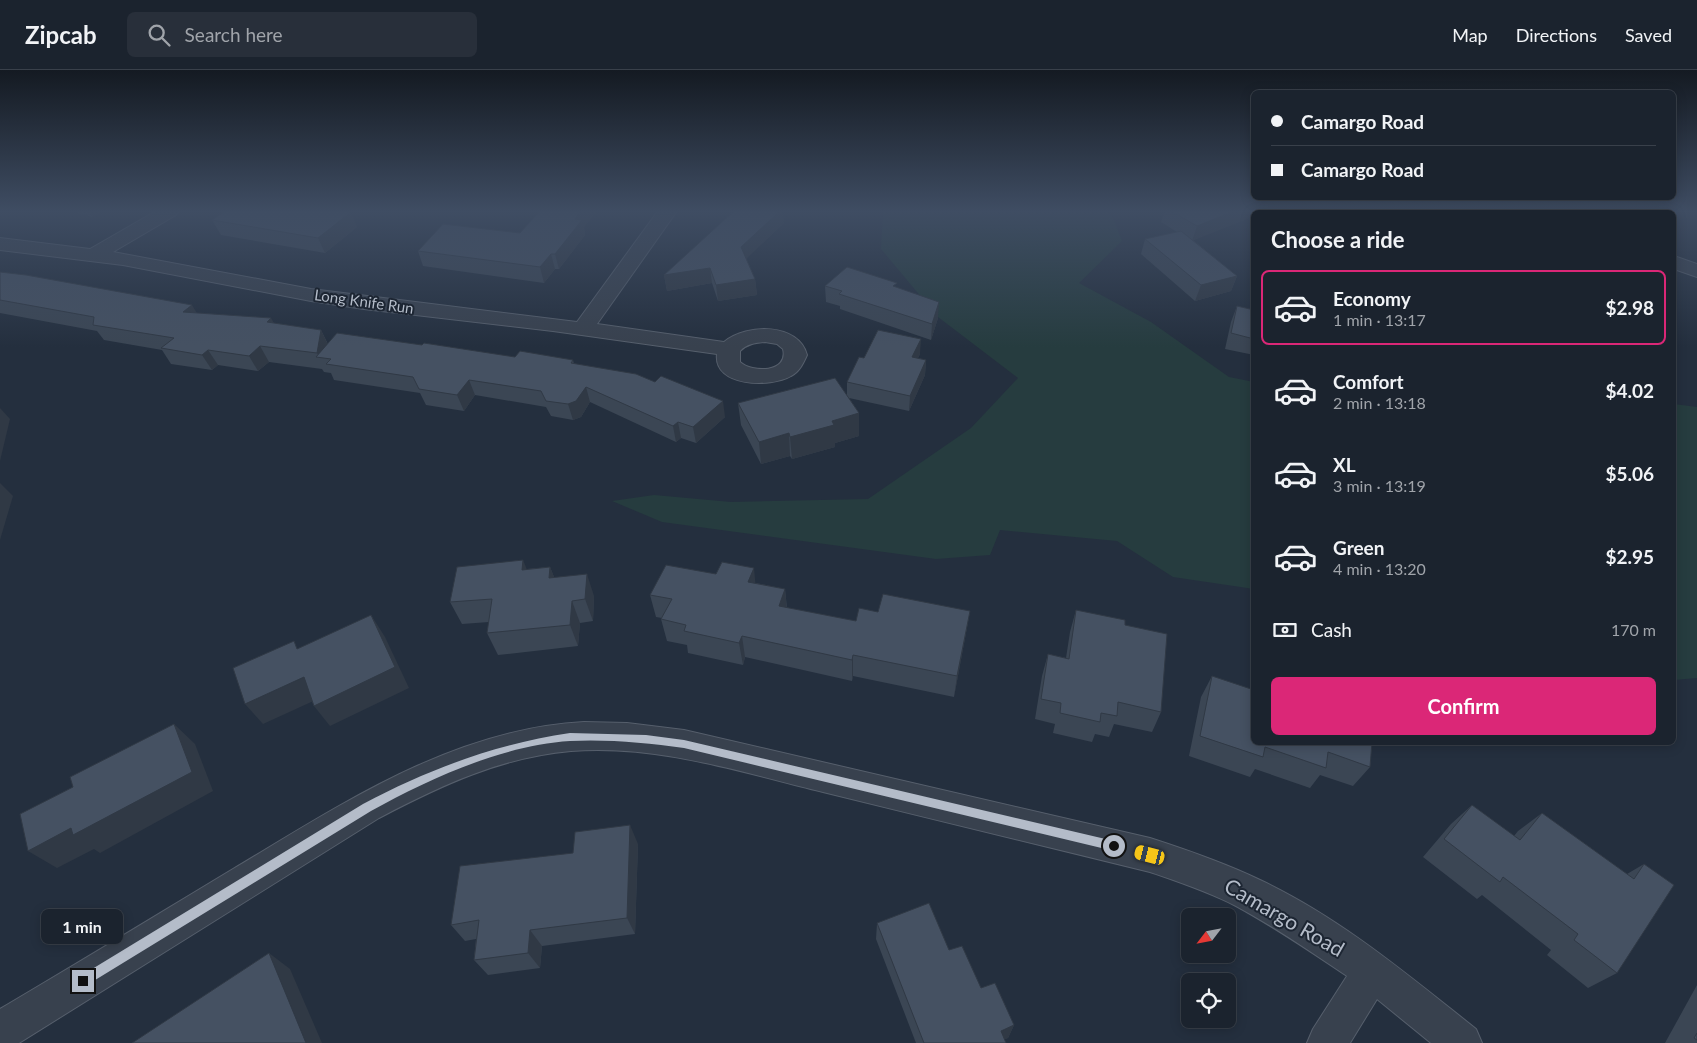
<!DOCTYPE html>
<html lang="en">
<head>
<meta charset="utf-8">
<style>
  body { margin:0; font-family:Lato,sans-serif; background:#282f3a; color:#f1f3f6; height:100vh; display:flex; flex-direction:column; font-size:19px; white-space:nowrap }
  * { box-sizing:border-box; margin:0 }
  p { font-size:16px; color:#a0a4aa }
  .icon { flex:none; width:28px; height:28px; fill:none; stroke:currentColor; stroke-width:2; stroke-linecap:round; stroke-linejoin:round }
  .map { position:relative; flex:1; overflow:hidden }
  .sheet { position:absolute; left:1251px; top:140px; width:425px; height:535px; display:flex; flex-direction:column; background:#1b232e; border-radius:8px; box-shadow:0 2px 12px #0003,0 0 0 1px #39404a }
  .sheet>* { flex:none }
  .guide { position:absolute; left:1251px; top:20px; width:425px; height:110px; border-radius:8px; box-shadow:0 2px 12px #0003,0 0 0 1px #39404a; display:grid; align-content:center; height:110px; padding:0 20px; background:#1b232e }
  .needle { width:32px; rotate:238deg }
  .tools { position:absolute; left:1181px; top:838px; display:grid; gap:10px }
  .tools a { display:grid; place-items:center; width:55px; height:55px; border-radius:8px; background:#1b232e; box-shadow:0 2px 12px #0003,0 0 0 1px #39404a; font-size:25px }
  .end { position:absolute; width:22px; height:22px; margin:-11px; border:6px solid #b4bcc9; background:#111; box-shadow:0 0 0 2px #111 }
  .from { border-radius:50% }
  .bubble { position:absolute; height:35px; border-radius:8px; background:#1b232e; box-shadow:0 2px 12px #0003,0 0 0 1px #39404a; font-size:16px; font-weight:700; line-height:35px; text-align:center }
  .car { position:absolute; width:15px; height:30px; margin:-15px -8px; border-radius:6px; box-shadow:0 0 4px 1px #0007; background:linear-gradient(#f5c518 24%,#345 0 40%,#f5c518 0 76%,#345 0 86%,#f5c518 0) }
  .guide b { display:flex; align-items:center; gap:18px; height:48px; font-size:19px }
  .guide b+b { border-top:1px solid #39404a }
  .guide i { width:12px; height:12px; background:#f1f3f6 }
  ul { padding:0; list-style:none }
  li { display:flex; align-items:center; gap:15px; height:75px; margin:0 10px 8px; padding:0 10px; border:2px solid transparent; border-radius:8px }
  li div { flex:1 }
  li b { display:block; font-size:19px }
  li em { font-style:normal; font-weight:700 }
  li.current { border-color:#db2777 }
  li>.icon { width:45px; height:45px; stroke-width:1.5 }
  h2 { padding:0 20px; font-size:22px; line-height:60px }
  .pay { display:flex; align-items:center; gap:12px; height:55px; padding:0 20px; font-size:19px }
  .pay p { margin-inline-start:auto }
  .button { display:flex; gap:10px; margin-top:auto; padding:10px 20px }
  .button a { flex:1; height:58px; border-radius:8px; background:#db2777; color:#fff; font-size:20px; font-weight:700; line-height:58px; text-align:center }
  header { display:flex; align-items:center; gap:30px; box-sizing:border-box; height:70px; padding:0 25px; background:#1b232e; border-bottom:1px solid #39404a }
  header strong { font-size:24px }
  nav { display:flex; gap:28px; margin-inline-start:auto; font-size:18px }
  .search { width:350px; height:45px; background:#282f3a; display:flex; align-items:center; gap:12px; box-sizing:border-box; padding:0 18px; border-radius:8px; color:#a0a4aa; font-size:19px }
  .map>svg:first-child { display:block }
  .green { fill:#263c3f }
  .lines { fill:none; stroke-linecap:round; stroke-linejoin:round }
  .street-casing { stroke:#565f6c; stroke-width:2 }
  .street { fill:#38414e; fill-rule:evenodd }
  .wall { fill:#3b4654 }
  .shaded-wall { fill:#303945 }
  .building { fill:#455162; stroke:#303945 }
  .route { fill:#b4bcc9 }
  .labels { text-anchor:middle; stroke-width:4; stroke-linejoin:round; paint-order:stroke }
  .far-street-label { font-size:15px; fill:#b4bcc9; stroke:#1d2633 }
  .near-street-label { font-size:21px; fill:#b4bcc9; stroke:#1d2633 }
</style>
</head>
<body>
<header>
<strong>Zipcab</strong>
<div class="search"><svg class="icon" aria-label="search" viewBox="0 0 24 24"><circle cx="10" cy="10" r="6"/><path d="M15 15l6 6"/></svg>Search here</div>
<nav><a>Map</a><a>Directions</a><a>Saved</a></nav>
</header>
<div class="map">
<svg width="1697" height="973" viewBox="0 0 1697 973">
  <rect width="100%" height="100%" fill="#242f3e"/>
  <g class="green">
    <polygon points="883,141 1112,141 1109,143 1114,150 1122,171 1079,213 1151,252 1229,307 1254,312 1254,519 1173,507 1117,471 1000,460 990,485 936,489 662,452 612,431 654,425 731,432 868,429 971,358 1018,308 938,247 881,179"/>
    <polygon points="1674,334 1697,337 1697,608 1674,610"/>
  </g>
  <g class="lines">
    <g class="street-casing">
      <g id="street">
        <path d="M156,141H178L176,145L113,182L311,219L577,252L658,141H677L597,254L724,272C747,253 799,253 807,285C803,294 799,302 791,306C771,318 713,317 717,284L553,261L364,239L311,231L123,195L0,180V168L90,179ZM765,272L777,274L783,279C789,303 752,303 740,292V281C747,274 755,273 765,272Z"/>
        <polygon points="1522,141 1544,141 1544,142 1523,142"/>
        <polygon points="1674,186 1697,194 1697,207 1674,199"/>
        <path d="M584,652L627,653L684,660L1150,768C1187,780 1225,793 1260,810C1339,847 1408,905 1476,959L1482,973H1431L1377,929L1350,973H1307L1313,959L1347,906C1311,882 1275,857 1236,836C1209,822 1179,812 1150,802C1041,775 932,749 823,722C741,702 656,674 571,681C501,687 440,716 379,748L19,973H0V939C78,893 155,846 233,799C342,734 453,659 584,652Z"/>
      </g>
    </g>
    <use href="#street" class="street"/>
  </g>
  <g class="wall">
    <polygon points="72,141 103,141 92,147"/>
    <polygon points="540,141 597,141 584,157 585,165 559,199 555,199 544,213 423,196 418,181 520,163"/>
    <polygon points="1165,141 1266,141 1193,170 1237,206 1231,221 1195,231 1141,184 1145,169 1177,162 1161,152"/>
    <polygon points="212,150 357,157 325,183 221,165"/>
    <polygon points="784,153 746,188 755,209 757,225 718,231 712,213 667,221 664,205"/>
    <polygon points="0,202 197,243 321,260 328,274 515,287 573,290 574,294 725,347 696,373 681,368 676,372 590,332 581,347 573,350 551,346 546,337 475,325 464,341 426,335 420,323 334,310 331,303 324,302 322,299 269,292 258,301 218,295 212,300 171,294 162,280 104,270 97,261 0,243"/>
    <polygon points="825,216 897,217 938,248 931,270 840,239 840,236 826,232"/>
    <polygon points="1237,236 1254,240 1254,285 1225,279 1231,252"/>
    <polygon points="920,284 918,288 926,290 925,305 909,341 849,328 859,343 859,366 835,373 835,377 792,389 790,386 761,394 741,355 738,333 847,325 847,312 864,288"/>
    <polygon points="550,497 554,507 594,526 593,551 580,553 578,576 498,585 487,563 489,552 462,554 450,532 527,499"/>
    <polygon points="756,513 785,519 787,538 856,551 878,542 970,541 954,627 853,606 852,611 745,587 743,595 688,583 687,575 667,571 661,549 662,548 656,547 650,525"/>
    <polygon points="1076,540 1125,555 1161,642 1152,662 1114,654 1109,667 1095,664 1092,672 1053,663 1055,654 1035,649 1042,606 1048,584 1066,588 1070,562"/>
    <polygon points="1212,606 1372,672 1370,697 1353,716 1320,705 1310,718 1255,699 1250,707 1189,686 1201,627"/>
    <polygon points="1472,735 1514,766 1518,761 1542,743 1627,804 1644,794 1617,903 1588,918 1547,885 1551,880 1482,825 1477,829 1423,787 1451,754"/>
    <polygon points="638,774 635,864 542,876 540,898 488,905 474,890 476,869 465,871 451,855 573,783"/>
    <polygon points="877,853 949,880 981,918 1014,955 1008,968 1004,969 1006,973 916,973 876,869"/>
    <polygon points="1697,915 1697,973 1665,973"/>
  </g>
  <g class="shaded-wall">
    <polygon points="89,141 103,141 92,147"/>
    <polygon points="581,141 597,141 584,157 585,165 559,199 555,184 575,149"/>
    <polygon points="780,141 783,141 784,153 743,192 741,177"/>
    <polygon points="1234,141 1266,141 1262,142 1254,142 1254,146 1192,171 1197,156"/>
    <polygon points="351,142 357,157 325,183 318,168"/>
    <polygon points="551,184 555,199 544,213 540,197"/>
    <polygon points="710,198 712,213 667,221 664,205"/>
    <polygon points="1237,206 1231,221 1195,231 1201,215"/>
    <polygon points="755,209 757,225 718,231 716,215"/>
    <polygon points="939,232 938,248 931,270 932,254"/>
    <polygon points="192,235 201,250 183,242"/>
    <polygon points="271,248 280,263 267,252"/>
    <polygon points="321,260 328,275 319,287 317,283"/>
    <polygon points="921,269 920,284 911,302 912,287"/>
    <polygon points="260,276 269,292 258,301 249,286"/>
    <polygon points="208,280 218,295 212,300 202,285"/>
    <polygon points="926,290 925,305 909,341 910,326"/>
    <polygon points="469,310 475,325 464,341 457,325"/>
    <polygon points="586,317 590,332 581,347 573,350 568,334"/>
    <polygon points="723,331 725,347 696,373 693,357"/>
    <polygon points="0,338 10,349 0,391"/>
    <polygon points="859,343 859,366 835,373 835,377 792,389 790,367 832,351"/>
    <polygon points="678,352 681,368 676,372 673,356"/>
    <polygon points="789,363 790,386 761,394 759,372"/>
    <polygon points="0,413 13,426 0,470"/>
    <polygon points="523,490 532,512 522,500"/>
    <polygon points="550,497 559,519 549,508"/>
    <polygon points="754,498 756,520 748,512"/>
    <polygon points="587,504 594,526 593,551 585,529"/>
    <polygon points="785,519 787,541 779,536"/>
    <polygon points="572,531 580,553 578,576 570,555"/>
    <polygon points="970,541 966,563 954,627 957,606"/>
    <polygon points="371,545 385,567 409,618 330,656 314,636"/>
    <polygon points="742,566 745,587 743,595 739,573"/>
    <polygon points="853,585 853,606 852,611 852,590"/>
    <polygon points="304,607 320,628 263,654 245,634"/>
    <polygon points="174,654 195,674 213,721 100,783 94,779 57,798 28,781"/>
    <polygon points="630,755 638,774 635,864 627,848"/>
    <polygon points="530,860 542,876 540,898 528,883"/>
    <polygon points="269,883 290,899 322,973 306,973"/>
    <polygon points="1014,955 1008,968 996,973 1001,961"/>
  </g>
  <g class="building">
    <polygon points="225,141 345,141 351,142 318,168 212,150"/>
    <polygon points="540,141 581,141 575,149 582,150 555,184 551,184 540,197 418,181 443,154 520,163"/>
    <polygon points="734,141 780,141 741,177 755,209 716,215 710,198 664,205"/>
    <polygon points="1171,141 1234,141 1197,156"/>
    <polygon points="1473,141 1503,141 1501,142 1471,142"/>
    <polygon points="1181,161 1237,206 1201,215 1145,169"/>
    <polygon points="847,197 897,213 893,216 939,232 932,254 839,224 842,221 825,216"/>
    <polygon points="0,202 26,205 192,235 183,242 271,248 267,252 321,260 317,283 260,276 249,286 208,280 202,285 161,278 174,268 93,255 94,247 0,230"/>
    <polygon points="1237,236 1254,240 1254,269 1231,263"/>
    <polygon points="878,260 921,269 912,287 926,290 910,326 847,312 859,287 864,288"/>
    <polygon points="337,263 422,275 424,273 515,287 520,281 573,290 571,293 636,304 655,312 661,306 723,331 693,357 678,352 673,356 586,317 576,331 568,334 546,331 541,321 469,310 457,325 419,319 413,307 326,294 331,289 316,287"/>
    <polygon points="835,308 859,343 832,351 834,355 790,367 789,363 759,372 738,333"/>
    <polygon points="523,490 522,500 550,497 549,508 587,504 585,529 572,531 570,555 487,563 492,529 450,532 457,497"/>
    <polygon points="722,492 754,498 748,512 785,519 779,536 856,551 859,538 878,542 883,524 970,541 957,606 853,585 852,590 742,566 739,573 684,561 686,555 661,549 672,529 650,525 666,495 716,504"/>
    <polygon points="1076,540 1125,550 1125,555 1167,564 1161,642 1118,632 1117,646 1101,643 1100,652 1060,643 1061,633 1041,629 1048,584 1069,589"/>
    <polygon points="371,545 395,597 314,636 304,607 245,634 233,598 294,571 297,579"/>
    <polygon points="1212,606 1254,620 1254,672 1372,672 1370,697 1328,682 1326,698 1265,677 1263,687 1200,666"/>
    <polygon points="174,654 192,702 73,765 71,758 28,781 20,744 73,717 70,707"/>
    <polygon points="1472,735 1520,770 1542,743 1634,809 1644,794 1674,815 1617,903 1574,870 1578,864 1503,807 1500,812 1444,769"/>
    <polygon points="630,755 627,848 530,860 528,883 474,890 479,850 451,855 460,796 573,783 575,762"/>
    <polygon points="929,833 949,880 962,876 981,918 995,913 1014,955 1001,961 1006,973 924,973 877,853"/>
    <polygon points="269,883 306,973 132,973"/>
    <polygon points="1697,963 1697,970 1694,968"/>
  </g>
  <linearGradient id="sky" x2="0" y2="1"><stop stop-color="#141a22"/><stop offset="0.51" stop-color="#3f4d63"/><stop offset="1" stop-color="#3f4d63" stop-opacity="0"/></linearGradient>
  <rect width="1697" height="277" fill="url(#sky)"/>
  <path class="route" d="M570,663L646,665L684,670L1114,771L1119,776L1114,781L684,678C647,673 608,669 570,671C503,675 429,709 371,741L87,915L83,916L79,915L78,911L79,907L363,734C429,699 496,674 570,663Z"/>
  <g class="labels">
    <g class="far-street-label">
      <text transform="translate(364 232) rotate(8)" y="5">Long Knife Run</text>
    </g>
    <g class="near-street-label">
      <text transform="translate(1284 848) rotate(30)" y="7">Camargo Road</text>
    </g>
  </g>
</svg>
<div class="tools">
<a><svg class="needle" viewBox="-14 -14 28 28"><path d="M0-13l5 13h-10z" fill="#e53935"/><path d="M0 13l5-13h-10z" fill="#a0a4aa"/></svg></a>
<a><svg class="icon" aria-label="locate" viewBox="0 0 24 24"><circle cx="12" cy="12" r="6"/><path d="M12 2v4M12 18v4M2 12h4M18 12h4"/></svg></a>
</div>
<i class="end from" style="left:1114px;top:776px"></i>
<i class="end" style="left:83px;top:911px"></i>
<div class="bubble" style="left:41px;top:839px;width:82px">1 min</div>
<i class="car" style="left:1150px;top:785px;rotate:284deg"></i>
<div class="guide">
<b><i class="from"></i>Camargo Road</b>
<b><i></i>Camargo Road</b>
</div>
<section class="sheet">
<h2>Choose a ride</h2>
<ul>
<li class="current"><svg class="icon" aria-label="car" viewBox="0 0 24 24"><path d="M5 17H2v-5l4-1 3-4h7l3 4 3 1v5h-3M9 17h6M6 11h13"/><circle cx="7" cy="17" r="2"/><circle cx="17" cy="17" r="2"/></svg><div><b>Economy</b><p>1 min · 13:17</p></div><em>$2.98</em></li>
<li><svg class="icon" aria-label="car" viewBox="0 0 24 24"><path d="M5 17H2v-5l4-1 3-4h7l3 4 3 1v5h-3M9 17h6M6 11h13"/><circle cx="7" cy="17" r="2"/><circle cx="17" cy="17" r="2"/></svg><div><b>Comfort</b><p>2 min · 13:18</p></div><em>$4.02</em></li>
<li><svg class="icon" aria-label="car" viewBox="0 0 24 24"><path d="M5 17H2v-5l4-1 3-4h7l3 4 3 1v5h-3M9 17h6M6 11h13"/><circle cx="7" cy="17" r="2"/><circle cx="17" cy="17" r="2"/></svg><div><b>XL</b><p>3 min · 13:19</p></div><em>$5.06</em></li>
<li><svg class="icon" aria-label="car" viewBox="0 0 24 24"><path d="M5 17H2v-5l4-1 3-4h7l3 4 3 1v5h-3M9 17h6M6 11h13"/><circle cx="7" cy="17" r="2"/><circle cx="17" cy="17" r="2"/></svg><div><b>Green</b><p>4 min · 13:20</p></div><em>$2.95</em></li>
</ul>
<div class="pay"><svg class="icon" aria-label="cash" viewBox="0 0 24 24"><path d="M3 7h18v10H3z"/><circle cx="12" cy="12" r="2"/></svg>Cash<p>170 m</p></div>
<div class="button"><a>Confirm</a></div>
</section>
</div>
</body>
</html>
